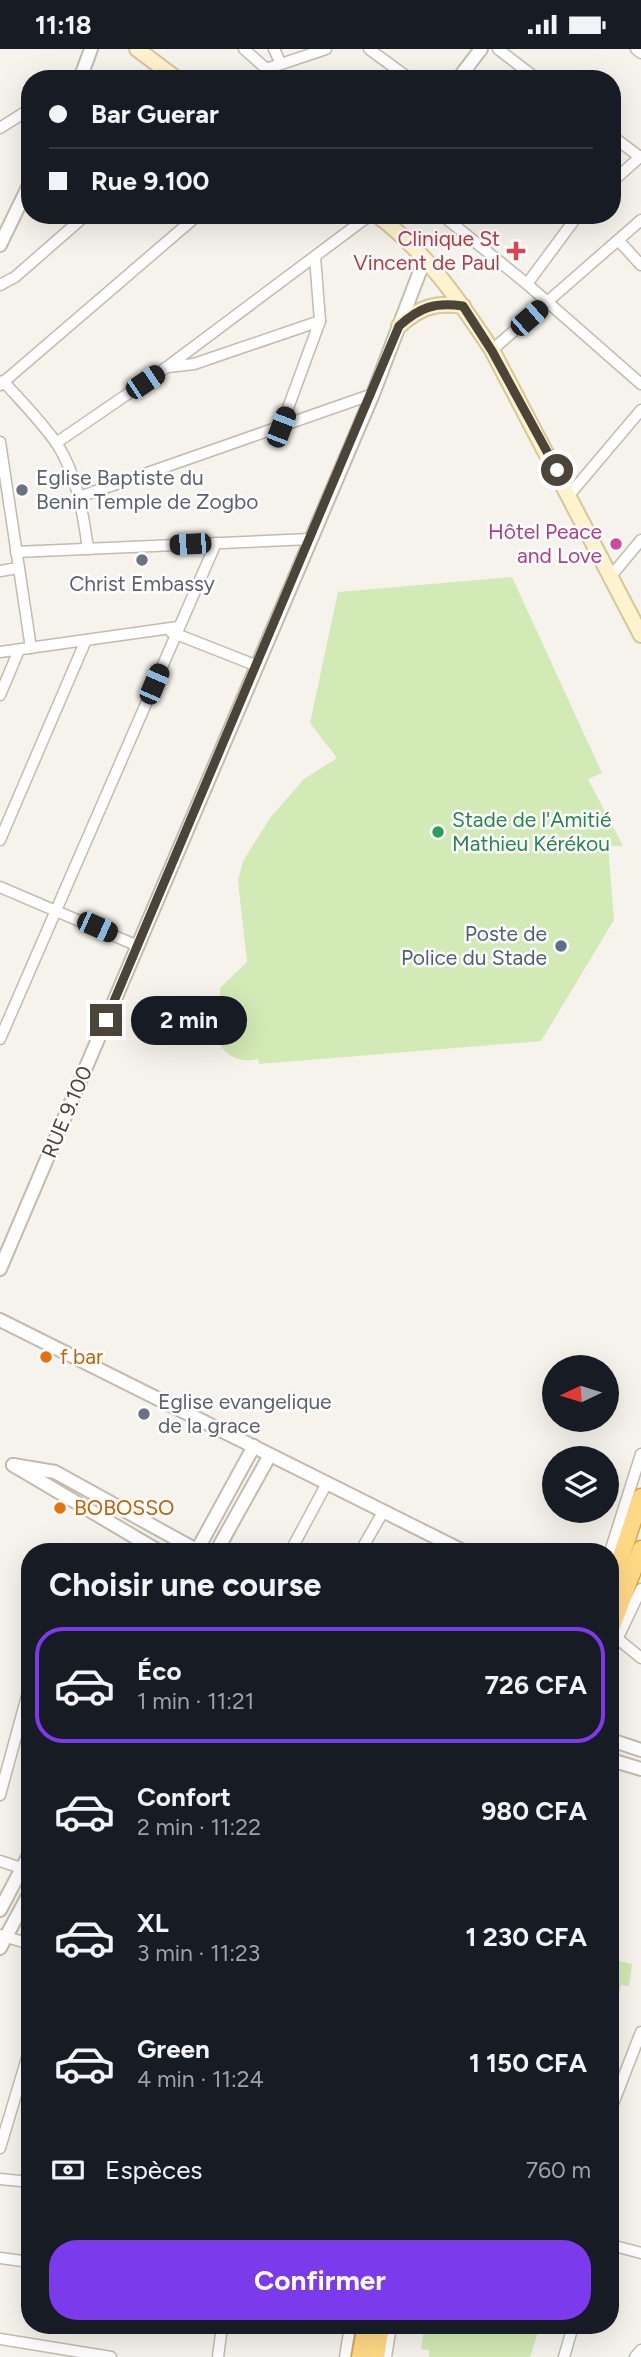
<!DOCTYPE html>
<html lang="fr">
<head>
<meta charset="utf-8">
<style>
  body { margin:0; font-family:Figtree,sans-serif; background:#20242c; color:#f1f3f6; height:100vh; display:flex; flex-direction:column; font-size:26px; white-space:nowrap }
  * { box-sizing:border-box; margin:0 }
  p { font-size:23px; color:#9ea1a6 }
  .icon { flex:none; width:38px; height:38px; fill:none; stroke:currentColor; stroke-width:2; stroke-linecap:round; stroke-linejoin:round }
  .map { position:relative; flex:1; overflow:hidden }
  .side { position:absolute; left:21px; top:1494px; width:598px; height:791px; display:flex; flex-direction:column; background:#171b24; border-radius:28px; box-shadow:0 7px 28px #0002 }
  .side>* { flex:none }
  .top-card { position:absolute; left:21px; top:21px; width:600px; height:154px; border-radius:28px; box-shadow:0 7px 28px #0002; display:grid; align-content:center; height:154px; padding:0 28px; background:#171b24 }
  .needle { width:46px; rotate:266deg }
  .controls { position:absolute; left:542px; top:1306px; display:grid; gap:14px }
  .controls a { display:grid; place-items:center; width:77px; height:77px; border-radius:50%; background:#171b24; box-shadow:0 7px 28px #0002; font-size:35px }
  .end { position:absolute; width:32px; height:32px; margin:-16px; border:9px solid #4b4439; background:#fff; box-shadow:0 0 0 4px #fff }
  .from { border-radius:50% }
  .bubble { position:absolute; height:49px; border-radius:24px; background:#171b24; box-shadow:0 7px 28px #0002; font-size:23px; font-weight:700; line-height:49px; text-align:center }
  .car { position:absolute; width:21px; height:42px; margin:-21px -10px; border-radius:9px; box-shadow:0 0 5px 2px #0007; background:linear-gradient(#222 24%,#8ab4d8 0 40%,#222 0 76%,#8ab4d8 0 86%,#222 0) }
  .top-card b { display:flex; align-items:center; gap:24px; height:66px; font-size:26px }
  .top-card b+b { border-top:2px solid #363941 }
  .top-card i { width:18px; height:18px; background:#f1f3f6 }
  ul { padding:0; list-style:none }
  li { display:flex; align-items:center; gap:21px; height:116px; margin:0 14px 10px; padding:0 14px; border:4px solid transparent; border-radius:28px }
  li div { flex:1 }
  li b { display:block; font-size:26px }
  li em { font-style:normal; font-weight:700 }
  li.on { border-color:#7c3aed }
  li>.icon { width:63px; height:63px; stroke-width:1.5 }
  h2 { padding:0 28px; font-size:32px; line-height:84px }
  .pay { display:flex; align-items:center; gap:18px; height:77px; padding:0 28px; font-size:26px }
  .pay p { margin-inline-start:auto }
  .cta { display:flex; gap:14px; margin-top:auto; padding:14px 28px }
  .cta a { flex:1; height:80px; border-radius:28px; background:#7c3aed; color:#fff; font-size:28px; font-weight:700; line-height:80px; text-align:center }
  .status { display:flex; justify-content:space-between; align-items:center; height:49px; padding:0 35px; background:#171b24; direction:ltr }
  .status svg { height:19px; fill:currentColor }
  .map>svg:first-child { display:block }
  .green { fill:#d2eab5 }
  .lines { fill:none; stroke-linecap:round; stroke-linejoin:round }
  .minor-casing { stroke:#c2bbae; stroke-width:13 }
  .tertiary-casing { stroke:#c2bbae; stroke-width:16 }
  .secondary-casing { stroke:#d6c79b; stroke-width:18 }
  .trunk-casing { stroke:#e0a43c; stroke-width:19 }
  .minor { stroke:#fff; stroke-width:10 }
  .tertiary { stroke:#fff; stroke-width:12 }
  .secondary { stroke:#fff3cd; stroke-width:14 }
  .trunk { stroke:#ffd985; stroke-width:16 }
  .route { stroke:#4b4439; stroke-width:9 }
  .health-dot { fill:#e0444e; stroke:#fff; stroke-width:2.5 }
  .worship-dot { fill:#6b7280; stroke:#fff; stroke-width:2.5 }
  .hotel-dot { fill:#d1479c; stroke:#fff; stroke-width:2.5 }
  .leisure-dot { fill:#2e9e5b; stroke:#fff; stroke-width:2.5 }
  .service-dot { fill:#5c6f8a; stroke:#fff; stroke-width:2.5 }
  .food-dot { fill:#e8710a; stroke:#fff; stroke-width:2.5 }
  .labels { text-anchor:middle; stroke-width:5; stroke-linejoin:round; paint-order:stroke }
  .health-label { font-size:21px; fill:#be3a42; stroke:#fff; text-anchor:end }
  .worship-label { font-size:21px; fill:#5b616d; stroke:#fff; text-anchor:start }
  .hotel-label { font-size:21px; fill:#b23c85; stroke:#fff; text-anchor:end }
  .leisure-label { font-size:21px; fill:#27864d; stroke:#fff; text-anchor:start }
  .service-label { font-size:21px; fill:#4e5e75; stroke:#fff; text-anchor:end }
  .street-label { font-size:21px; fill:#4b4439; stroke:#fff }
  .food-label { font-size:21px; fill:#c56008; stroke:#fff; text-anchor:start }
</style>
</head>
<body>
<div class="status"><b>11:18</b><svg viewBox="0 0 49 12"><path d="M0 12V9h3v3zM5 12V6h3v6zM10 12V3h3v9zM15 12V0h3v12zM26 1h20v11H26zM47 4h2v5h-2z"/></svg></div>
<div class="map">
<svg width="641" height="2308" viewBox="0 0 641 2308">
  <rect width="100%" height="100%" fill="#f6f3ec"/>
  <g class="green">
    <path d="M512,528L602,724L588,730L623,797H608L614,871L541,992L259,1015L258,1010C242,1014 229,1009 219,995L220,939L247,913L238,832L243,812L270,769L304,730L337,709L310,674L338,543Z"/>
    <polygon points="611,1910 632,1915 629,1937 621,1936 616,1959 611,1958"/>
    <polygon points="424,2277 540,2277 530,2308 429,2308 429,2301 421,2300"/>
  </g>
  <g class="lines">
    <g class="minor-casing">
      <g id="minor">
        <polyline points="244,0 278,30"/>
        <polyline points="274,0 281,15"/>
        <polyline points="369,0 410,30"/>
        <polyline points="498,0 537,30"/>
        <polyline points="636,0 641,4"/>
        <polyline points="266,20 326,0"/>
        <polyline points="0,79 30,60"/>
        <polyline points="612,87 640,108"/>
        <polyline points="612,133 641,107"/>
        <polyline points="442,166 527,235 641,335"/>
        <polyline points="619,192 641,216"/>
        <polyline points="527,235 578,166"/>
        <polyline points="0,236 15,228 86,166"/>
        <polyline points="492,301 641,171"/>
        <polyline points="168,318 194,315 320,272"/>
        <path d="M3,332C21,352 41,372 57,395C77,426 83,464 88,500"/>
        <polyline points="0,336 198,166"/>
        <polyline points="281,378 320,272 315,208"/>
        <polyline points="0,393 31,599"/>
        <polyline points="56,394 167,318 370,166"/>
        <polyline points="570,445 641,361"/>
        <polyline points="79,448 373,345"/>
        <polyline points="16,503 310,490"/>
        <polyline points="0,522 18,519"/>
        <polyline points="611,527 641,491"/>
        <polyline points="171,583 255,616"/>
        <polyline points="0,603 178,578"/>
        <polyline points="0,646 19,601"/>
        <polyline points="0,791 86,591"/>
        <polyline points="0,838 138,897"/>
        <polyline points="0,990 216,494"/>
        <polyline points="290,1503 327,1434"/>
        <polyline points="360,1503 383,1463"/>
        <polyline points="610,1503 641,1405"/>
        <polyline points="618,1590 641,1609"/>
        <polyline points="611,1603 641,1540"/>
        <polyline points="0,1746 30,1636"/>
        <polyline points="0,1812 30,1822"/>
        <polyline points="0,1886 30,1895"/>
        <polyline points="611,2060 641,1983"/>
        <polyline points="0,2099 30,1999"/>
        <polyline points="0,2130 30,2133"/>
        <polyline points="611,2196 641,2204"/>
        <polyline points="0,2209 30,2213"/>
        <polyline points="0,2290 111,2308"/>
        <polyline points="218,2308 222,2277"/>
        <polyline points="345,2308 350,2277"/>
        <polyline points="386,2308 391,2277"/>
        <polyline points="564,2308 573,2277"/>
        <polyline points="635,2308 641,2301"/>
      </g>
    </g>
    <g class="tertiary-casing">
      <g id="tertiary">
        <polyline points="80,30 91,0"/>
        <polyline points="458,30 481,0"/>
        <polyline points="0,196 30,134"/>
        <polyline points="0,1220 373,345 425,209"/>
        <polyline points="0,1271 465,1503"/>
        <polyline points="13,1416 55,1423 200,1503"/>
        <polyline points="13,1416 160,1503"/>
        <polyline points="196,1503 254,1397"/>
        <polyline points="216,1503 270,1406"/>
        <polyline points="611,1691 641,1701"/>
        <polyline points="611,1711 641,1720"/>
        <polyline points="0,1861 30,1804"/>
        <polyline points="0,1899 30,1843"/>
      </g>
    </g>
    <g class="secondary-casing">
      <g id="secondary">
        <polyline points="137,0 177,30"/>
        <path d="M377,166C426,203 459,251 492,301L641,586"/>
        <path d="M399,277C420,258 435,253 463,257"/>
      </g>
    </g>
    <g class="trunk-casing">
      <g id="trunk">
        <polyline points="611,1538 641,1448"/>
        <polyline points="611,1580 641,1500"/>
        <polyline points="360,2308 366,2277"/>
        <polyline points="376,2308 381,2277"/>
      </g>
    </g>
    <use href="#minor" class="minor"/>
    <use href="#tertiary" class="tertiary"/>
    <use href="#secondary" class="secondary"/>
    <use href="#trunk" class="trunk"/>
  </g>
  <g class="lines">
    <path class="route" d="M106,971L399,277C420,258 435,253 463,257L492,302L557,421"/>
  </g>
  <path class="health-dot" d="M512.5 191.5h7v7h7v7h-7v7h-7v-7h-7v-7h7z"/>
  <g class="worship-dot">
    <circle cx="22" cy="441" r="7"/>
    <circle cx="142" cy="511" r="7"/>
    <circle cx="144" cy="1365" r="7"/>
  </g>
  <circle class="hotel-dot" cx="616" cy="495" r="7"/>
  <circle class="leisure-dot" cx="438" cy="783" r="7"/>
  <circle class="service-dot" cx="561" cy="897" r="7"/>
  <g class="food-dot">
    <circle cx="46" cy="1308" r="7"/>
    <circle cx="60" cy="1459" r="7"/>
  </g>
  <g class="labels">
    <g class="health-label">
      <text x="500" y="197">Clinique St<tspan x="500" dy="24">Vincent de Paul</tspan></text>
    </g>
    <g class="worship-label">
      <text x="36" y="436">Eglise Baptiste du<tspan x="36" dy="24">Benin Temple de Zogbo</tspan></text>
      <text x="142" y="542" text-anchor="middle">Christ Embassy</text>
      <text x="158" y="1360">Eglise evangelique<tspan x="158" dy="24">de la grace</tspan></text>
    </g>
    <g class="hotel-label">
      <text x="602" y="490">Hôtel Peace<tspan x="602" dy="24">and Love</tspan></text>
    </g>
    <g class="leisure-label">
      <text x="452" y="778">Stade de l'Amitié<tspan x="452" dy="24">Mathieu Kérékou</tspan></text>
    </g>
    <g class="service-label">
      <text x="547" y="892">Poste de<tspan x="547" dy="24">Police du Stade</tspan></text>
    </g>
    <g class="street-label">
      <text transform="translate(67 1063) rotate(-67)" y="7">RUE 9.100</text>
    </g>
    <g class="food-label">
      <text x="60" y="1315">f bar</text>
      <text x="74" y="1466">BOBOSSO</text>
    </g>
  </g>
</svg>
<div class="controls">
<a><svg class="needle" viewBox="-14 -14 28 28"><path d="M0-13l5 13h-10z" fill="#e53935"/><path d="M0 13l5-13h-10z" fill="#9ea1a6"/></svg></a>
<a><svg class="icon" aria-label="layers" viewBox="0 0 24 24"><path d="M12 4l9 5-9 5-9-5zM3 14l9 5 9-5"/></svg></a>
</div>
<i class="end from" style="left:557px;top:421px"></i>
<i class="end" style="left:106px;top:971px"></i>
<div class="bubble" style="left:131px;top:947px;width:116px">2 min</div>
<i class="car" style="left:529px;top:269px;rotate:49deg"></i>
<i class="car" style="left:145px;top:333px;rotate:56deg"></i>
<i class="car" style="left:281px;top:378px;rotate:21deg"></i>
<i class="car" style="left:190px;top:495px;rotate:267deg"></i>
<i class="car" style="left:154px;top:635px;rotate:23deg"></i>
<i class="car" style="left:97px;top:878px;rotate:114deg"></i>
<div class="top-card">
<b><i class="from"></i>Bar Guerar</b>
<b><i></i>Rue 9.100</b>
</div>
<section class="side">
<h2>Choisir une course</h2>
<ul>
<li class="on"><svg class="icon" aria-label="car" viewBox="0 0 24 24"><path d="M5 17H2v-5l4-1 3-4h7l3 4 3 1v5h-3M9 17h6M6 11h13"/><circle cx="7" cy="17" r="2"/><circle cx="17" cy="17" r="2"/></svg><div><b>Éco</b><p>1 min · 11:21</p></div><em>726 CFA</em></li>
<li><svg class="icon" aria-label="car" viewBox="0 0 24 24"><path d="M5 17H2v-5l4-1 3-4h7l3 4 3 1v5h-3M9 17h6M6 11h13"/><circle cx="7" cy="17" r="2"/><circle cx="17" cy="17" r="2"/></svg><div><b>Confort</b><p>2 min · 11:22</p></div><em>980 CFA</em></li>
<li><svg class="icon" aria-label="car" viewBox="0 0 24 24"><path d="M5 17H2v-5l4-1 3-4h7l3 4 3 1v5h-3M9 17h6M6 11h13"/><circle cx="7" cy="17" r="2"/><circle cx="17" cy="17" r="2"/></svg><div><b>XL</b><p>3 min · 11:23</p></div><em>1 230 CFA</em></li>
<li><svg class="icon" aria-label="car" viewBox="0 0 24 24"><path d="M5 17H2v-5l4-1 3-4h7l3 4 3 1v5h-3M9 17h6M6 11h13"/><circle cx="7" cy="17" r="2"/><circle cx="17" cy="17" r="2"/></svg><div><b>Green</b><p>4 min · 11:24</p></div><em>1 150 CFA</em></li>
</ul>
<div class="pay"><svg class="icon" aria-label="cash" viewBox="0 0 24 24"><path d="M3 7h18v10H3z"/><circle cx="12" cy="12" r="2"/></svg>Espèces<p>760 m</p></div>
<div class="cta"><a>Confirmer</a></div>
</section>
</div>
</body>
</html>
